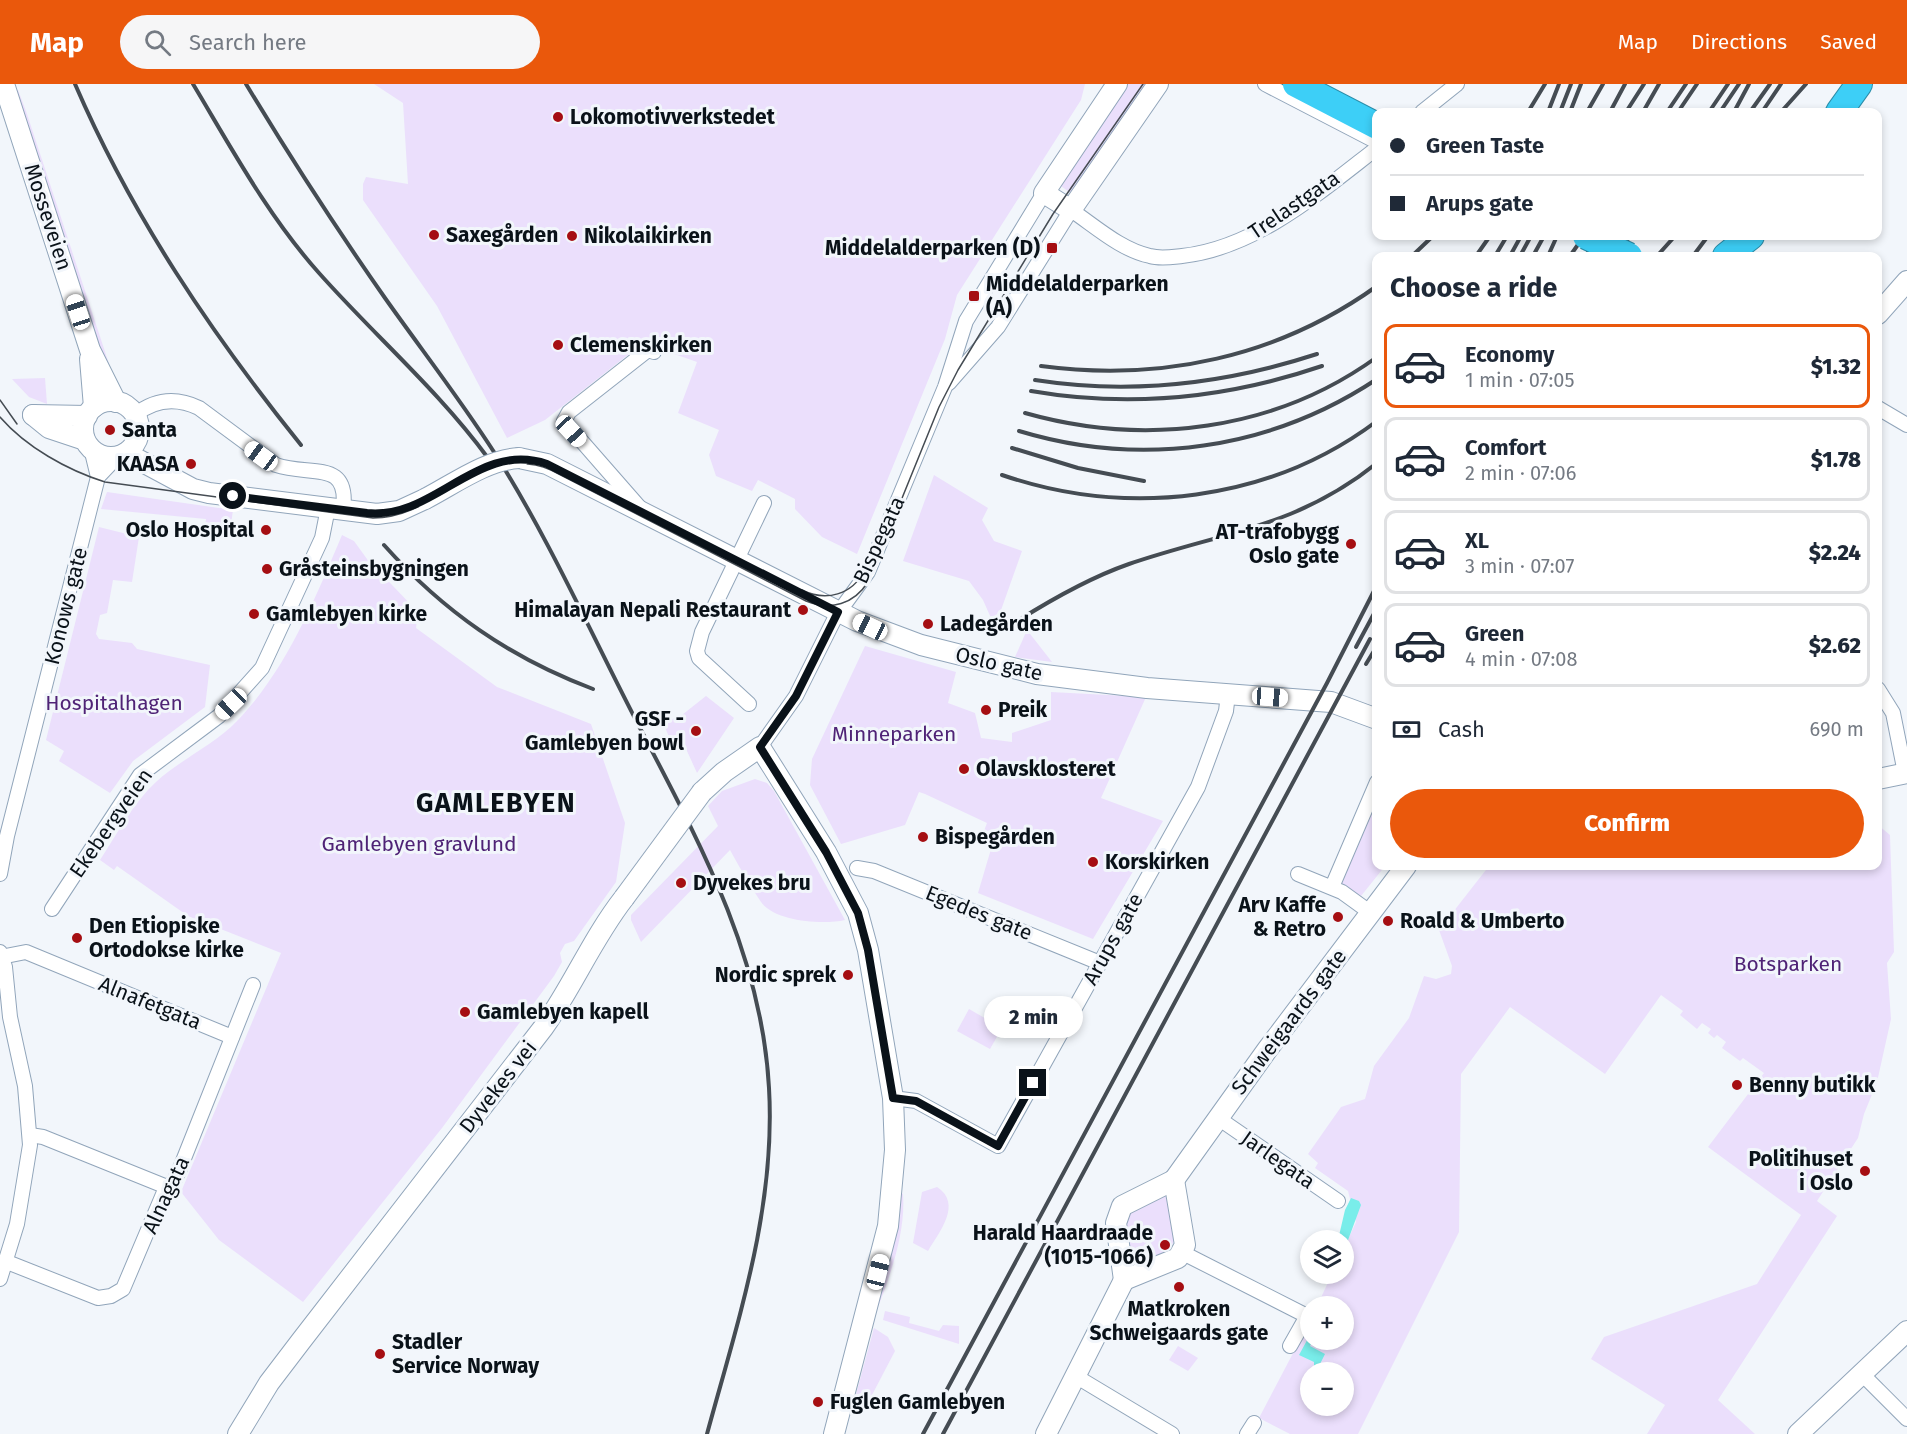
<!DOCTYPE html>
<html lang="en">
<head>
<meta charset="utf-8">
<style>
  body { margin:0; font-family:"Fira Sans",sans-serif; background:#f6f6f7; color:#1f2937; height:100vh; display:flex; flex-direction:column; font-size:22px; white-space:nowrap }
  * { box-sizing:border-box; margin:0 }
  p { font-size:20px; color:#747a83 }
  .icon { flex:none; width:33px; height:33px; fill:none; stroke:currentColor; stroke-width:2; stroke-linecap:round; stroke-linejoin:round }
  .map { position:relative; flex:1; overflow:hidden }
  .sheet { position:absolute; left:1372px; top:168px; width:510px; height:618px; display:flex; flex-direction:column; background:#fff; border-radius:12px; box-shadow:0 3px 9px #0003 }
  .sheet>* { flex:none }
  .hud { position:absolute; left:1372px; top:24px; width:510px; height:132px; border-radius:12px; box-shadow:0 3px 9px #0003; display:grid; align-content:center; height:132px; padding:0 18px; background:#fff }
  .controls { position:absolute; left:1300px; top:1146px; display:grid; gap:12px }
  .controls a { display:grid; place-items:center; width:54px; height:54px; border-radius:50%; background:#fff; box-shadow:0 3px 9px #0003; font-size:30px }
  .end { position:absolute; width:27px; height:27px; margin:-14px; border:8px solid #0a1219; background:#fff; box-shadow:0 0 0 3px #fff }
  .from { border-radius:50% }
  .bubble { position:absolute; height:42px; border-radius:21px; background:#fff; box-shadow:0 3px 9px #0003; font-size:20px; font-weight:800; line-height:42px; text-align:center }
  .car { position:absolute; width:18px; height:36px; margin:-18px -9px; border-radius:8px; box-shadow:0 0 4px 2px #0007; background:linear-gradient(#fff 24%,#345 0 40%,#fff 0 76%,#345 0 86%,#fff 0) }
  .hud b { display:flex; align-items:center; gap:21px; height:57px; font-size:22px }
  .hud b+b { border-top:2px solid #e0e1e3 }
  .hud i { width:15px; height:15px; background:#1f2937 }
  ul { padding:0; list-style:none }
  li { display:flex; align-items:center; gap:18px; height:84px; margin:0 12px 9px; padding:0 6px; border:3px solid #e0e1e3; border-radius:12px }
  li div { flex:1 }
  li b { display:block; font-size:22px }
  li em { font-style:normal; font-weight:800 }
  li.current { border-color:#ea580c }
  li>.icon { width:54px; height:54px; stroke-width:1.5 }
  h2 { padding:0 18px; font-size:27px; line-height:72px }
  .pay { display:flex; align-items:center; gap:15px; height:66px; padding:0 18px; font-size:22px }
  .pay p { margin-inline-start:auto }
  .primary-button { display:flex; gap:12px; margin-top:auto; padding:12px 18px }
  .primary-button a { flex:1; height:69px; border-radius:36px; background:#ea580c; color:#fff; font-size:24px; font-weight:800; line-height:69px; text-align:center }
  header { display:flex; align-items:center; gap:36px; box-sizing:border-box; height:84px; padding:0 30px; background:#ea580c; color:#fff }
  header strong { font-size:28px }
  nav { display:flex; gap:33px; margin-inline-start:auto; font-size:21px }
  .search { width:420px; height:54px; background:#f6f6f7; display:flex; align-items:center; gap:15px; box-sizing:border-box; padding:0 21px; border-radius:33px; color:#747a83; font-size:22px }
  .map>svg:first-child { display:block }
  .green { fill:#ebdffc; fill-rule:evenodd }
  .water { fill:#79edea }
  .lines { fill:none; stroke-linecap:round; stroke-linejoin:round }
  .street-casing { stroke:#91a5ba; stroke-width:16 }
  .secondary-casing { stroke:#91a5ba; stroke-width:22 }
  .highway-casing { stroke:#2b8da9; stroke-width:28 }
  .street { stroke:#fff; stroke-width:14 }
  .secondary { stroke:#fff; stroke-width:20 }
  .highway { stroke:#3dcff7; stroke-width:26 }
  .tram { stroke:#454c53; stroke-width:1.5 }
  .rail { stroke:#454c53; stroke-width:4 }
  .secondary-bridge-casing { stroke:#91a5ba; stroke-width:22; stroke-linecap:butt }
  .highway-bridge-casing { stroke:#2b8da9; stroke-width:28; stroke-linecap:butt }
  .secondary-bridge { stroke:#fff; stroke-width:20 }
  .highway-bridge { stroke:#3dcff7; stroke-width:26 }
  .route { stroke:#0a1219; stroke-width:8 }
  .poi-dot { fill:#a50e12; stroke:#f2f6fb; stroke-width:2 }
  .labels { text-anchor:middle; stroke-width:6; stroke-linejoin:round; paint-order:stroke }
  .poi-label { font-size:21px; font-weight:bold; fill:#0a1219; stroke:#f2f6fb; text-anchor:start }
  .street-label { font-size:21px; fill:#0a1219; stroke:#f2f6fb }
  .park-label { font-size:21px; fill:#4f2376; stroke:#f2f6fb }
  .district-label { font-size:27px; font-weight:bold; letter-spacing:1.5px; fill:#0a1219; stroke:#f2f6fb }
</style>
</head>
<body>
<header>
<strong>Map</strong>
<div class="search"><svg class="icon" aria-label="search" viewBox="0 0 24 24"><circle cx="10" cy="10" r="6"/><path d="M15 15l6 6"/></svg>Search here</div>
<nav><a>Map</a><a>Directions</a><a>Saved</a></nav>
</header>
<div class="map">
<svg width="1907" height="1350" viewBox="0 0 1907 1350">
  <rect width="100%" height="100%" fill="#f2f6fb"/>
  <g class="green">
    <polygon points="374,0 1085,0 1081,16 957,211 945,255 857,470 822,453 795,425 795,415 758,396 752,407 716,392 709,371 719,346 678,329 697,278 643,259 545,336 507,354 437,222 363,116 363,100 366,93 408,100 403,19"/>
    <polygon points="1123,0 1153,0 1075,112 1058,100"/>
    <polygon points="14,6 18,6 26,27 111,286 108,291"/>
    <polygon points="45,294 47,320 29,313 12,295"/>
    <polygon points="934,391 988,424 982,436 994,457 1022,467 995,543 983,516 969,497 903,477"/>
    <polygon points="107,408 233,426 230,447 205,444 206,435 101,425"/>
    <polygon points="99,443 139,453 132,498 113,496 107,529 100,531 96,550 99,555 132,559 137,565 210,581 205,623 133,677 110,709 59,677 64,667 46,656"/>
    <path d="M342,451L354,457L367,475L418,528L416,544L497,603L591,640L625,739L616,798L574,857L565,860L560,869L562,878L554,892L442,1044L303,1218L219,1156L181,1108L281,869L188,832L117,782L114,786L100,776C117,750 133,719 156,698C181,675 214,661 237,637C287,585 314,517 342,451Z"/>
    <polygon points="1027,546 1052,578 1015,573"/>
    <polygon points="865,562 956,588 948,619 975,629 981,654 1012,658 1012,649 1051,636 1051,608 1146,613 1101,714 1163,737 1093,855 978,809 991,765 979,760 987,739 925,710 919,708 905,741 841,760 810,701 812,675"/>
    <polygon points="706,612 734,634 697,689 687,667 670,655 663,639 682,631"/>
    <path d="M755,695L767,699L774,707L845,836C824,841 775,838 761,818C750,802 740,784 730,766L641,858L631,836V831L718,742L708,722L722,707Z"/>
    <polygon points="1377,713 1377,782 1385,782 1361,812 1340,799"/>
    <path d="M1878,741L1890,751L1894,868L1887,879L1891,935L1877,998L1864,1030L1858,1054L1817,1117L1837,1132L1718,1316L1755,1350H1647L1665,1321L1591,1275L1604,1253L1757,1200L1801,1131L1708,1063L1764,989L1743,974L1740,977L1722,964L1726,958L1717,951L1714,954L1708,949L1711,945L1702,939L1697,945L1680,931L1683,927L1661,911L1605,990L1510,923L1461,990L1459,1148L1358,1350H1290L1259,1334L1311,1235V1256H1344V1222H1317L1332,1190H1344V1164L1356,1138L1348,1107L1315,1084L1318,1079L1308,1070L1341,1023L1365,1015L1374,982L1409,934L1424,892L1436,895L1451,890L1452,882L1439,846L1489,782H1878ZM1311,1288H1344V1322H1311Z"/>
    <polygon points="969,925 1002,944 990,965 957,947"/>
    <path d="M937,1103C963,1120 939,1148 928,1167L913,1159L922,1108Z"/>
    <polygon points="1161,1108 1171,1111 1176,1155 1165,1170 1133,1180 1125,1171 1126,1129"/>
    <path d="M901,1109L903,1110C906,1150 889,1195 875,1231L893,1158Z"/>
    <polygon points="885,1227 910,1233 909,1239 939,1247 943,1241 959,1242 959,1260 883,1236"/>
    <polygon points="874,1244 888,1253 895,1267 872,1311 865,1316 855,1314"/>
    <polygon points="1178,1262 1198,1274 1188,1287 1169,1276"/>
  </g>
  <g class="water">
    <polygon points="1351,1114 1359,1117 1361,1121 1344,1167 1344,1156 1338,1156 1345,1126"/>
    <polygon points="1311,1249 1311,1256 1313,1256 1310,1262 1325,1270 1320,1280 1320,1288 1314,1288 1314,1278 1299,1271"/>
  </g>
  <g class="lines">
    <g class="street-casing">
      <g id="street">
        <polyline points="1265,0 1377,58"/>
        <polyline points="1422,28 1457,0"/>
        <path d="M949,299L998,243L1071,126C1095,142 1121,166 1150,172C1160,175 1172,173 1182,172C1256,164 1320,108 1377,64"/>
        <polyline points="1878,324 1907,341"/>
        <path d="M135,331C155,315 176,313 199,324L276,381C310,393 350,374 343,426"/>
        <polyline points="91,364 98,393"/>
        <polyline points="641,425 564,337 569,328 648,266 654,268"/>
        <polyline points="1878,605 1893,629 1905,689"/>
        <polyline points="749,620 699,574 697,567 702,548 764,419"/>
        <polyline points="760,663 796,612 836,532 868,488 945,303 966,237 1044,109"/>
        <polyline points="857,784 874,787 1100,879"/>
        <polyline points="0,790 7,752 98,393 118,372"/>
        <polyline points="1298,790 1342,808 1371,829"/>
        <polyline points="1332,803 1377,698"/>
        <polyline points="52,825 140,691 219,632 262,584 322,454 328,424"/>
        <polyline points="0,868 5,883 10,933 25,1002 30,1061 17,1140 0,1195"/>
        <polyline points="1,873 26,868 232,953"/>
        <polyline points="893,1014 916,1017 998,1062 1198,703 1226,627 1228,610"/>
        <polyline points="1218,1034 1338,1117"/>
        <polyline points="30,1051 43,1053 167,1103"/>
        <polyline points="1183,1169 1307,1232 1290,1262"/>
        <polyline points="7,1178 98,1214 111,1212 123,1205 164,1108 174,1097 179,1087 253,901"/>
        <polyline points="1861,1289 1907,1335"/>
        <polyline points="1077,1293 1172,1350"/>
        <polyline points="1247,1350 1254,1339"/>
      </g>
    </g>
    <g class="secondary-casing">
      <g id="secondary">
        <polyline points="4,0 90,266 116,318"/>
        <polyline points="1117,0 1044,109 1071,126 1158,0"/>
        <polyline points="1878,230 1907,197"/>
        <polyline points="90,275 94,323"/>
        <circle cx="111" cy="345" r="28"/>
        <polyline points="33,331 49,344 85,356"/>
        <polyline points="33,331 87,332"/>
        <polyline points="126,369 193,405 209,409 377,430 399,427 425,415"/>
        <polyline points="519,374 547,380 857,537 921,561 1037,590 1147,604 1331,618 1377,635"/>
        <polyline points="1878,695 1907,689"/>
        <polyline points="702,708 724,688 760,663 826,768 858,829 868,866 893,1014 895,1066 888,1142 834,1350"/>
        <polyline points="1174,1096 1267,966 1406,782"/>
        <polyline points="1124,1196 1178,1174 1185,1161 1174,1096"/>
        <polyline points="1124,1196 1116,1139 1122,1122 1174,1096"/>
        <path d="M238,1350L269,1299L301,1257L543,944C573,902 592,855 624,814"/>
        <polyline points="1046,1350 1124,1196"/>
        <polyline points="1798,1350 1907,1247"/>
      </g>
    </g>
    <g class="highway-casing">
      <g id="highway">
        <polyline points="1296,0 1377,42"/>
        <polyline points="1839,28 1859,0"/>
        <polyline points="1726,172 1751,152"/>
      </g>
    </g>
    <use href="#street" class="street"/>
    <use href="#secondary" class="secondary"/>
    <use href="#highway" class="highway"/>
    <g class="tram">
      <polyline points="0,316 17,340"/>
      <path d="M0,333C26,363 67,386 105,398L373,434C439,434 482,357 551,386L806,517C831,527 854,520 868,498L939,323L958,286L1053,130L1143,0"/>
      <path d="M802,506C826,518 852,511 865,486"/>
    </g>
    <g class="rail">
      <path d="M75,0C132,132 211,249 301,361"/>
      <path d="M193,0C232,65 268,132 319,189C375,252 438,306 488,374"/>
      <path d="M246,0C290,73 336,144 385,214C421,265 460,315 494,368C550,456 593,554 641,646C701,761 762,873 769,1004C776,1124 738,1236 707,1350"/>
      <polyline points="1528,28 1545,0"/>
      <polyline points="1548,28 1559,0"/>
      <polyline points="1560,28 1571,0"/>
      <polyline points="1570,28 1581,0"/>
      <polyline points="1587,28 1603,0"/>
      <polyline points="1610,28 1625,0"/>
      <polyline points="1626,28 1644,0"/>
      <polyline points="1643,28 1659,0"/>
      <polyline points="1667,28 1686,0"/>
      <polyline points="1678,28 1697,0"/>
      <polyline points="1709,28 1728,0"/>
      <polyline points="1720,28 1739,0"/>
      <polyline points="1734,28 1749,0"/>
      <polyline points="1750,28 1770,0"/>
      <polyline points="1762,28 1781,0"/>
      <polyline points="1781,28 1806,0"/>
      <polyline points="1412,172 1433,152"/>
      <polyline points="1476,172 1490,152"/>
      <polyline points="1495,172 1507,152"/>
      <polyline points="1510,172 1521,152"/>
      <polyline points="1520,172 1531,152"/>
      <polyline points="1533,172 1544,152"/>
      <polyline points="1548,172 1557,152"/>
      <polyline points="1570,172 1584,152"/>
      <polyline points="1586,172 1597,152"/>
      <polyline points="1615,172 1630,152"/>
      <polyline points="1657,172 1675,152"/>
      <polyline points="1693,172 1708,152"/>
      <path d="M1041,282C1161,298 1278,273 1377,202"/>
      <path d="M1035,296C1131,311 1225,300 1317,270"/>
      <path d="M1031,307C1129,324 1228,314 1322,282"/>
      <path d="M1025,329C1145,363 1275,347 1377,273"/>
      <path d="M1019,347C1141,384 1270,366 1377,295"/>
      <polyline points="1012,364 1078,384 1144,397"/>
      <path d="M1002,391C1128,434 1269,418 1377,337"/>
      <path d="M384,461C443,527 510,574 593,605"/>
      <path d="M1019,536C1054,514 1089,494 1129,480C1222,448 1296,444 1377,379"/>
      <polyline points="1356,563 1377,524"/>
      <polyline points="1366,580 1377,562"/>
      <polyline points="923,1350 1327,599 1377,501"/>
      <polyline points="943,1350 1370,555"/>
    </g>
    <g class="secondary-bridge-casing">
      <g id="secondary-bridge">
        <path d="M425,415C454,400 486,376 519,374"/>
        <polyline points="624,814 702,708"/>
      </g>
    </g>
    <g class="highway-bridge-casing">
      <polyline id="highway-bridge" points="1586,152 1629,172"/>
    </g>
    <use href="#secondary-bridge" class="secondary-bridge"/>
    <use href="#highway-bridge" class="highway-bridge"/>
  </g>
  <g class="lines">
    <path class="route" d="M233,412L367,429C435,436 477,356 547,380L838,528L796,612L760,663L826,768L858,829L868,866L893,1014L916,1017L998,1062L1033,999"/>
  </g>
  <g class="poi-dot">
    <circle cx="558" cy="33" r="6"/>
    <circle cx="434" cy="151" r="6"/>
    <circle cx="572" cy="152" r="6"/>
    <rect x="1046" y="158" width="12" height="12" rx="3"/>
    <rect x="968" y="206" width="12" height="12" rx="3"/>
    <circle cx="558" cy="261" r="6"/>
    <circle cx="110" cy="346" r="6"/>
    <circle cx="191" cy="380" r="6"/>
    <circle cx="266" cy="446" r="6"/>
    <circle cx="1351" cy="460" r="6"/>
    <circle cx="267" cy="485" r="6"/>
    <circle cx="803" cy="526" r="6"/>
    <circle cx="254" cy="530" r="6"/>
    <circle cx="928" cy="540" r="6"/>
    <circle cx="986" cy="626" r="6"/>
    <circle cx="696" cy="647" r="6"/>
    <circle cx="964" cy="685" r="6"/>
    <circle cx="923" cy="753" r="6"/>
    <circle cx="1093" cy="778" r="6"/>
    <circle cx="681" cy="799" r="6"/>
    <circle cx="1338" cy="833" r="6"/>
    <circle cx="1388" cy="837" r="6"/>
    <circle cx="77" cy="854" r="6"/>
    <circle cx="848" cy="891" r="6"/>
    <circle cx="465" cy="928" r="6"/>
    <circle cx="1737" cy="1001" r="6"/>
    <circle cx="1865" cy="1087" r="6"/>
    <circle cx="1165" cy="1161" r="6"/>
    <circle cx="1179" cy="1203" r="6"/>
    <circle cx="380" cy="1270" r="6"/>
    <circle cx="818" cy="1318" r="6"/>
  </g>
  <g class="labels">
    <g class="poi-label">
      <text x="570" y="40">Lokomotivverkstedet</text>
      <text x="446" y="158">Saxegården</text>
      <text x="584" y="159">Nikolaikirken</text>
      <text x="1040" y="171" text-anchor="end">Middelalderparken (D)</text>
      <text x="986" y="207">Middelalderparken<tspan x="986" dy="24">(A)</tspan></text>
      <text x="570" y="268">Clemenskirken</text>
      <text x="122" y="353">Santa</text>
      <text x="179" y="387" text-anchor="end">KAASA</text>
      <text x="254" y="453" text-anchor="end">Oslo Hospital</text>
      <text x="1339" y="455" text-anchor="end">AT-trafobygg<tspan x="1339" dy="24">Oslo gate</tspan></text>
      <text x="279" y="492">Gråsteinsbygningen</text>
      <text x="791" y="533" text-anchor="end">Himalayan Nepali Restaurant</text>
      <text x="266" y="537">Gamlebyen kirke</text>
      <text x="940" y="547">Ladegården</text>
      <text x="998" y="633">Preik</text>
      <text x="684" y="642" text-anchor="end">GSF -<tspan x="684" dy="24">Gamlebyen bowl</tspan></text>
      <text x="976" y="692">Olavsklosteret</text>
      <text x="935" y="760">Bispegården</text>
      <text x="1105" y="785">Korskirken</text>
      <text x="693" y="806">Dyvekes bru</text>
      <text x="1326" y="828" text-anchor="end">Arv Kaffe<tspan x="1326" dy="24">&amp; Retro</tspan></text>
      <text x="1400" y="844">Roald &amp; Umberto</text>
      <text x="89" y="849">Den Etiopiske<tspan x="89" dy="24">Ortodokse kirke</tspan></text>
      <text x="836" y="898" text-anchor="end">Nordic sprek</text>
      <text x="477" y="935">Gamlebyen kapell</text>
      <text x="1749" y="1008">Benny butikk</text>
      <text x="1853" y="1082" text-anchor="end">Politihuset<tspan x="1853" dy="24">i Oslo</tspan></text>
      <text x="1153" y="1156" text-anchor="end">Harald Haardraade<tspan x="1153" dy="24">(1015-1066)</tspan></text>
      <text x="1179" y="1232" text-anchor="middle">Matkroken<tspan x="1179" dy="24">Schweigaards gate</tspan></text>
      <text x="392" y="1265">Stadler<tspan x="392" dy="24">Service Norway</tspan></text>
      <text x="830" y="1325">Fuglen Gamlebyen</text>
    </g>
    <g class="street-label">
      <text transform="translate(1294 121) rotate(-34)" y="7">Trelastgata</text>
      <text transform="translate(48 133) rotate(72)" y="7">Mosseveien</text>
      <text transform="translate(879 456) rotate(-65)" y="7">Bispegata</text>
      <text transform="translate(66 522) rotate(-76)" y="7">Konows gate</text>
      <text transform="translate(999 580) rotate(13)" y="7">Oslo gate</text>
      <text transform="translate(111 739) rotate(-55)" y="7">Ekebergveien</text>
      <text transform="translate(979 829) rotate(22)" y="7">Egedes gate</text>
      <text transform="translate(1113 855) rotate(-61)" y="7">Arups gate</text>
      <text transform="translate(150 919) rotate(22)" y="7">Alnafetgata</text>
      <text transform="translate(1289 938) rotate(-53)" y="7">Schweigaards gate</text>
      <text transform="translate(498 1003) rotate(-52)" y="7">Dyvekes vei</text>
      <text transform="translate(1278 1076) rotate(35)" y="7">Jarlegata</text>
      <text transform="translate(166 1111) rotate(-65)" y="7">Alnagata</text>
    </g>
    <g class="park-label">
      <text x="114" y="626">Hospitalhagen</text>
      <text x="894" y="657">Minneparken</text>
      <text x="419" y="767">Gamlebyen gravlund</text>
      <text x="1788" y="887">Botsparken</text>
    </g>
    <g class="district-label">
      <text x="496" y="728">GAMLEBYEN</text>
    </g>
  </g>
</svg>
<div class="controls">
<a><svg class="icon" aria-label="layers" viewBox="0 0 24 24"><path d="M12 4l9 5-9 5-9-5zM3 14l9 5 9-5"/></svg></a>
<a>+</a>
<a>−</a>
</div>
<i class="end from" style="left:233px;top:412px"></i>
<i class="end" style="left:1033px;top:999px"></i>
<div class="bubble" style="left:984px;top:912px;width:99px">2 min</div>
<i class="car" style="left:78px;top:228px;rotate:342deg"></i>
<i class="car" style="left:571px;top:347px;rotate:137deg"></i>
<i class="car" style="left:261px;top:372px;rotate:306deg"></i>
<i class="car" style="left:870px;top:543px;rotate:295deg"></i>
<i class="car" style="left:1270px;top:613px;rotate:94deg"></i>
<i class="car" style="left:231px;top:620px;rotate:226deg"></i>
<i class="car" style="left:878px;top:1188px;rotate:14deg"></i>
<div class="hud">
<b><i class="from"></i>Green Taste</b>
<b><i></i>Arups gate</b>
</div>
<section class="sheet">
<h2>Choose a ride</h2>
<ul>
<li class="current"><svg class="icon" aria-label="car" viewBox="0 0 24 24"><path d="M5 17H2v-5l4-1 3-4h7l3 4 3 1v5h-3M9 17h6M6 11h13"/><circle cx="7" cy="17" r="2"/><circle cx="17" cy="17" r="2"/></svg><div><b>Economy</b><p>1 min · 07:05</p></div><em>$1.32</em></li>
<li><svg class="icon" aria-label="car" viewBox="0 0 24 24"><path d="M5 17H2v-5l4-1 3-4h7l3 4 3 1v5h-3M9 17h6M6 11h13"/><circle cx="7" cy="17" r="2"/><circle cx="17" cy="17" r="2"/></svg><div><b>Comfort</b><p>2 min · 07:06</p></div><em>$1.78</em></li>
<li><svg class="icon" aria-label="car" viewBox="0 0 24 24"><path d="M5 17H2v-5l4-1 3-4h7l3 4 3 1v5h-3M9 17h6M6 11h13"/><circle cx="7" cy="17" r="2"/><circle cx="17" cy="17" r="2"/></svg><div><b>XL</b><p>3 min · 07:07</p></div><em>$2.24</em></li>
<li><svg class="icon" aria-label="car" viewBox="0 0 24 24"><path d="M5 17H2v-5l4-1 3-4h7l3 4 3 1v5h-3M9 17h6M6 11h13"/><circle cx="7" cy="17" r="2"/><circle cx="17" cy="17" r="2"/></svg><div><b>Green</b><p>4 min · 07:08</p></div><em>$2.62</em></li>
</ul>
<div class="pay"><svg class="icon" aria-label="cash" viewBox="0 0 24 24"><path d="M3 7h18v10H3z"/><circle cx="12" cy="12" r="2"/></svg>Cash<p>690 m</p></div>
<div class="primary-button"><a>Confirm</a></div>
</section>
</div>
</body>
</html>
